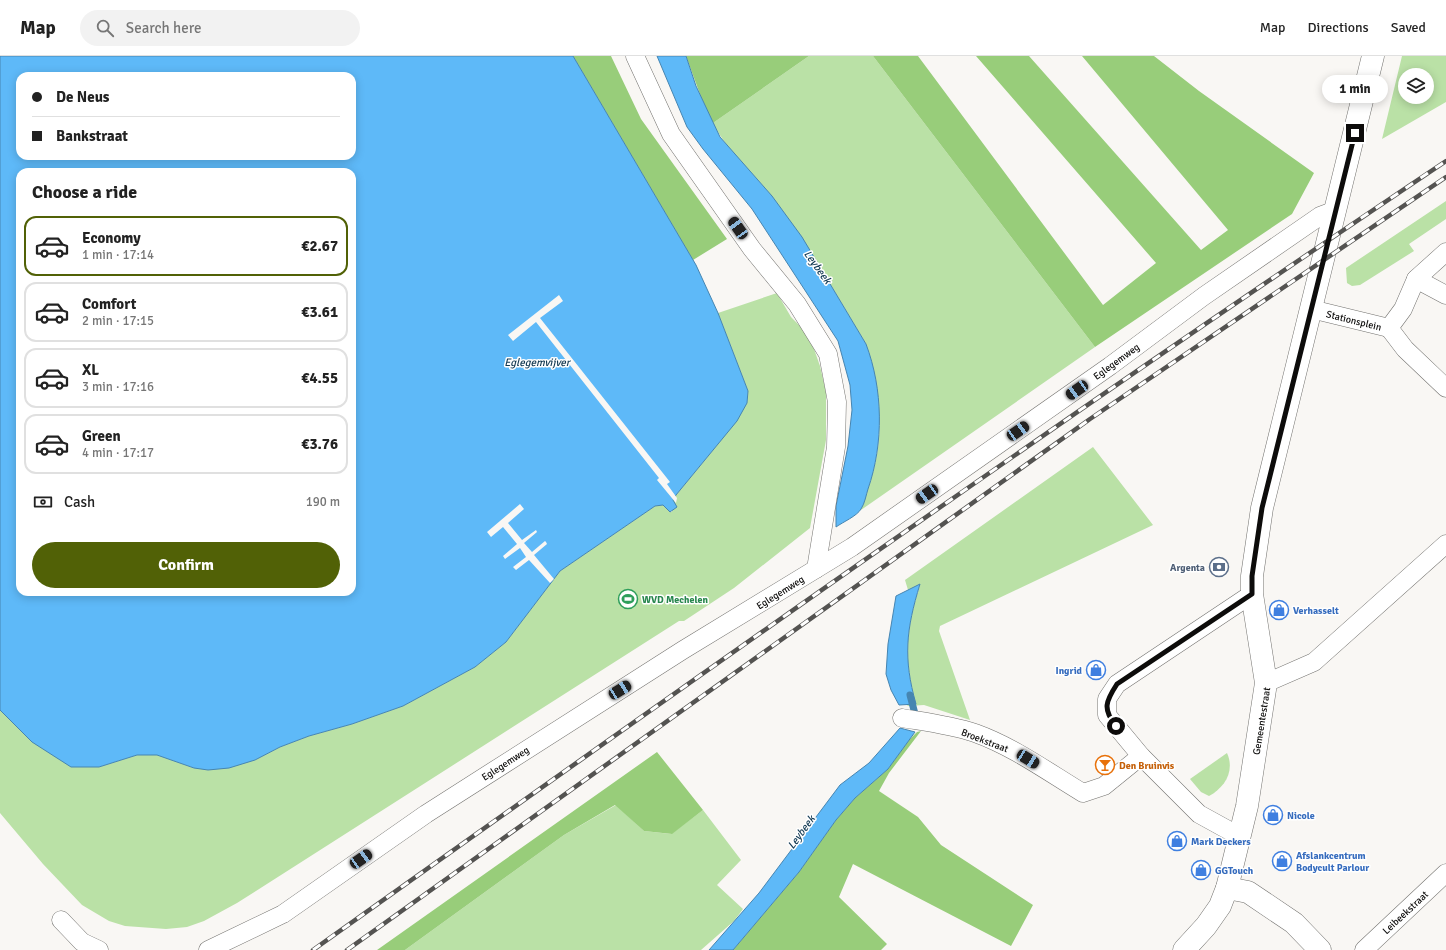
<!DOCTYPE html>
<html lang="en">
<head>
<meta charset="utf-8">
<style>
  body { margin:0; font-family:Signika,sans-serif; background:#f2f2f2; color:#222; height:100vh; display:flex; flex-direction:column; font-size:15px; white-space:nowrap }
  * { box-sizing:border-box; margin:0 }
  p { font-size:13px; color:#767676 }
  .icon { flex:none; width:22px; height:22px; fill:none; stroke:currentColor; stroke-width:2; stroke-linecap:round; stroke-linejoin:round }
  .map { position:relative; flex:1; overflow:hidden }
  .sheet { position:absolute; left:16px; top:112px; width:340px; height:428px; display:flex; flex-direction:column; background:#fff; border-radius:12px; box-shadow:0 2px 10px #0003 }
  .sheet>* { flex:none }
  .hud { position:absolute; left:16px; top:16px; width:340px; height:88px; border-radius:12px; box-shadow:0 2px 10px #0003; display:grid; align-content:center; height:88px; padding:0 16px; background:#fff }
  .fabs { position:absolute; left:1398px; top:12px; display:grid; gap:8px }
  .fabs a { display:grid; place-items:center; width:36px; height:36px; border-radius:50%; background:#fff; box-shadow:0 2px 10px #0003; font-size:20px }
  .end { position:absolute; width:18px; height:18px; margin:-9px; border:5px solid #0d0c0b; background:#fff; box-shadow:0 0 0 2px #fff }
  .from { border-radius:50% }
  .bubble { position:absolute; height:28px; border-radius:14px; background:#fff; box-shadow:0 2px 10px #0003; font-size:13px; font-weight:800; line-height:28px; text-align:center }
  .car { position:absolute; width:12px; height:24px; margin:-12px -6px; border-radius:5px; box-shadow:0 0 3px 1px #0007; background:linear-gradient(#222 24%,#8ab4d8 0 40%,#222 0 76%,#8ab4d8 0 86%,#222 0) }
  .hud b { display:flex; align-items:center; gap:14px; height:38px; font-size:15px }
  .hud b+b { border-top:1px solid #e0e0e0 }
  .hud i { width:10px; height:10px; background:#222 }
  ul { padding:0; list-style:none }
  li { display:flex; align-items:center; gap:12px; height:60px; margin:0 8px 6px; padding:0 8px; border:2px solid #e0e0e0; border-radius:12px }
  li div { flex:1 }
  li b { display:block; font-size:15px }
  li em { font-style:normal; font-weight:800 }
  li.on { border-color:#516106 }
  li>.icon { width:36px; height:36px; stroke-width:1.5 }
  h2 { padding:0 16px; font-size:18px; line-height:48px }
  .pay { display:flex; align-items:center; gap:10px; height:44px; padding:0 16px; font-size:15px }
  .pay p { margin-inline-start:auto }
  .primary-button { display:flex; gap:8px; margin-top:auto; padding:8px 16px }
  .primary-button a { flex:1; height:46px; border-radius:24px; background:#516106; color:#fff; font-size:16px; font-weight:800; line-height:46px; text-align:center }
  header { display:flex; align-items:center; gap:24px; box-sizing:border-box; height:56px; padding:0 20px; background:#fff; border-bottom:1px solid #e0e0e0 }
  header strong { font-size:19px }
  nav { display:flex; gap:22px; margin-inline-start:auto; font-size:14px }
  .search { width:280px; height:36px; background:#f2f2f2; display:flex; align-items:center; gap:10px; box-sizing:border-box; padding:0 14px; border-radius:22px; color:#767676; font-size:15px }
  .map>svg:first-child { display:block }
  .green { fill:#bae1a6; fill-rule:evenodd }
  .forest { fill:#98cd7a }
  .water { fill:#5eb9f8; stroke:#4685b1; fill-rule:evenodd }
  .pier { fill:#f9f7f4 }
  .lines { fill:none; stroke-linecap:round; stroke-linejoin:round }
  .stream { stroke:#4685b1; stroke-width:7 }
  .minor-casing { stroke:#73726f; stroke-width:19 }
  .tertiary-casing { stroke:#73726f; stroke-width:23 }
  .minor { stroke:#fff; stroke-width:18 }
  .tertiary { stroke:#fff; stroke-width:22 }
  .rail-casing { stroke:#545351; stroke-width:4.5 }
  .rail { stroke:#fff; stroke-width:3; stroke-dasharray:9; stroke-linecap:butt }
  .route { stroke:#0d0c0b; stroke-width:5 }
  .labels { text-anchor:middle; stroke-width:3; stroke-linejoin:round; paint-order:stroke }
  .street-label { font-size:10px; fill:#0d0c0b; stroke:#fff }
  .service-label { font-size:10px; font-weight:bold; fill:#4e5e75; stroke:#fff; text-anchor:end }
  .leisure-label { font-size:10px; font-weight:bold; fill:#27864d; stroke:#fff; text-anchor:start }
  .shop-label { font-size:10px; font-weight:bold; fill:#366cbe; stroke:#fff; text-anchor:start }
  .food-label { font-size:10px; font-weight:bold; fill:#c56008; stroke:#fff; text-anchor:start }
  .water-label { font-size:11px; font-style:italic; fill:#133a53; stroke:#fff }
</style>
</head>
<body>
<header>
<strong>Map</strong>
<div class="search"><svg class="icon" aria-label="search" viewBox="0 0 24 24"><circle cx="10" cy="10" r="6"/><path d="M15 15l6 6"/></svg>Search here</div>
<nav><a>Map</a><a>Directions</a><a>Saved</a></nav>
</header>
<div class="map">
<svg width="1446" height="894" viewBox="0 0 1446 894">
  <rect width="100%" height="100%" fill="#f9f7f4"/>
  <g class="green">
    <path d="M809,0H873L1095,291L861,454C867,435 874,417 877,398C883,365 877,319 866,288C836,238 808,188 773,142C754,117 727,96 713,67Z"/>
    <path d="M1402,0H1446V46L1382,83ZM1405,19H1427V41H1405Z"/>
    <polygon points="1446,145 1446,163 1409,188 1414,195 1360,229 1352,230 1347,227 1346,212"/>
    <polygon points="777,237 791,261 802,272 814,293 820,310 826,336 826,384 810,472 734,532 684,565 679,565 237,847 204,865 187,871 166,873 125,870 109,865 82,849 43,808 0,757 0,654 32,686 99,711 137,699 158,699 194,712 255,704 280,691 309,680 352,668 403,650 475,611 506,586 560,515 655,450 663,449 670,456 672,456 673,444 676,439 718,388 747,347 748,335 718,257"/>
    <path d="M1093,391L1153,469L940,570L939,575L970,664L924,649L908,650L907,649L916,648C903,602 906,574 920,529L908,534L905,524Z"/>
    <path d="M1227,697C1235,715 1225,731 1209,740L1201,736L1190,723Z"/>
    <polygon points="616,749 644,775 671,778 703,754 741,804 717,829 743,853 734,865 701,894 405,894 564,779"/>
  </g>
  <g class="forest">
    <polygon points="573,0 611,0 641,63 727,183 693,204"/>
    <polygon points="686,0 809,0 713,67 701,41"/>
    <polygon points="873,0 918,0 1103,249 1156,207 976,0 1029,0 1201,194 1228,174 1082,0 1154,0 1199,35 1314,117 1292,158 1095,291"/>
    <polygon points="921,675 889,717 879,735 918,761 941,789 1033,849 1011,890 853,808 839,841 887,888 881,894 733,894 799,816 836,764 855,742 888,713 909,684 917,676"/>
    <polygon points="657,696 703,754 672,778 644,775 615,749 564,779 405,894 377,894"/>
  </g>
  <g class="water">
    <path d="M0,0H573L696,209L718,257L748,335L747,347L737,365L676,439L673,444L677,451L670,456L663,449L655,450L560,515L506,586L475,611L403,650L352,668L309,680L280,691L255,704L229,712L208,714L194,712L157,699H137L99,711H71L32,686L0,654ZM20,20H352V100H20ZM20,116H352V536H20Z"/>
    <path d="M657,0H686L696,30L720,81L772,140L802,181L866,288C883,333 884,387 868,433C866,439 865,447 861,453C857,460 843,466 836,471V450L848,390L852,354L850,329L838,285L752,153L703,93L687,71Z"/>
    <path d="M920,528C906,574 903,602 916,648L899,649L891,634L886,618L888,588L896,540Z"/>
    <polygon points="900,672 915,676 888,713 855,742 836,764 799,816 733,894 709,894 759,837 840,729 869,707"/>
  </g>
  <g class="pier">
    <polygon points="559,239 563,245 540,262 670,426 667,428 677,442 676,447 657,424 659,422 536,266 513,285 508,279"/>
    <polygon points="520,448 524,453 508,467 522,484 536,474 537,476 524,487 532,496 545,485 546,486 547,488 534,499 554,523 550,527 529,504 516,514 513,511 526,501 520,492 505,503 503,500 517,488 503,471 491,481 487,476"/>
  </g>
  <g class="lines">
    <polyline class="stream" points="910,639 915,658"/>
    <g class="minor-casing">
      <g id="minor">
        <polyline points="635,0 671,78 752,193 797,248 828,298 837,346 836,391 816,513"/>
        <polyline points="1416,223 1446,239"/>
        <polyline points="1311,253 1389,272"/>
        <polyline points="1389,272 1403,253 1416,223 1446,196"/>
        <polyline points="1389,272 1405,293 1446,332"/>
        <polyline points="1266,627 1314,606 1446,488"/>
        <path d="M902,662C926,666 951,669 975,677C1014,691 1048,716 1083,737L1104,730L1141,700"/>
        <polyline points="1239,780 1199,758 1141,700 1107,659 1107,643 1117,628 1252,538"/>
        <polyline points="61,864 82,886 99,894"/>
        <polyline points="208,894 283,858 426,758 683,594 852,491 1110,310 1204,240 1320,160 1336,154"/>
        <polyline points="1364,894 1446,817"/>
      </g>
    </g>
    <g class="tertiary-casing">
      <g id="tertiary">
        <polyline points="1227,832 1248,836 1294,867 1320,894"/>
        <polyline points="1184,894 1206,870 1220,850 1227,832 1247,750 1266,627 1252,538 1252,520 1262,452 1373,0"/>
      </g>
    </g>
    <use href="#minor" class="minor"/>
    <use href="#tertiary" class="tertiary"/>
    <g class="rail-casing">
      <g id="rail">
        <path d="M313,894C688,627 1064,361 1446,105"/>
        <polyline points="347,894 1090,363 1446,121"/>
      </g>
    </g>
    <use href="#rail" class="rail"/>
  </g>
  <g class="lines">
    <path class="route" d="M1116,670C1102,653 1106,645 1117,628L1252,538V520L1262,452L1355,77"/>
  </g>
  <defs>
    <g id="bank-ring" transform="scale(1)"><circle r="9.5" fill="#fff" stroke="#5c6f8a" stroke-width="1.5"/><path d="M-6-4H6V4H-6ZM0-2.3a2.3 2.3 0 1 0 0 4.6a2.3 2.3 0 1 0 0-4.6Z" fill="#5c6f8a"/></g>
    <g id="stadium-ring" transform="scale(1)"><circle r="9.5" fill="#fff" stroke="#2e9e5b" stroke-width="1.5"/><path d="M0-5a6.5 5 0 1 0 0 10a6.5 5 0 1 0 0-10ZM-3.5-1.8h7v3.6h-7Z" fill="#2e9e5b"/></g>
    <g id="shop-ring" transform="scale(1)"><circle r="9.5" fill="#fff" stroke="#3f7fe0" stroke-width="1.5"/><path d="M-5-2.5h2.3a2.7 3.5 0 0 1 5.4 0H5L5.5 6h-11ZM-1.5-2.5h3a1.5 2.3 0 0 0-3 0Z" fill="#3f7fe0"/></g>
    <g id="bar-ring" transform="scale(1)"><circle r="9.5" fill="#fff" stroke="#e8710a" stroke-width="1.5"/><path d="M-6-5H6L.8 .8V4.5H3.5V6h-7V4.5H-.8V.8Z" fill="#e8710a"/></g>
  </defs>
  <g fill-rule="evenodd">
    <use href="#bank-ring" x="1219" y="511"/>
    <use href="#stadium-ring" x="628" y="543"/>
    <use href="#shop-ring" x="1279" y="554"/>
    <use href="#shop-ring" x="1096" y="614"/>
    <use href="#bar-ring" x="1105" y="709"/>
    <use href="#shop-ring" x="1273" y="759"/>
    <use href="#shop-ring" x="1177" y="785"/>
    <use href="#shop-ring" x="1282" y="805"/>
    <use href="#shop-ring" x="1201" y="814"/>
  </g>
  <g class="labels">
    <g class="street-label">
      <text transform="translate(1354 264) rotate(14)" y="4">Stationsplein</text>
      <text transform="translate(1116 305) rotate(-36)" y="4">Eglegemweg</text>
      <text transform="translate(780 536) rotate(-32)" y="4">Eglegemweg</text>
      <text transform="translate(1261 665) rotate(-81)" y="4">Gemeentestraat</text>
      <text transform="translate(985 684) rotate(21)" y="4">Broekstraat</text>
      <text transform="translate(505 707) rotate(-33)" y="4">Eglegemweg</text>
      <text transform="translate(1405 856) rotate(-43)" y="4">Leibeekstraat</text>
    </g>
    <g class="service-label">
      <text x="1205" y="515">Argenta</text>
    </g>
    <g class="leisure-label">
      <text x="642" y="547">WVD Mechelen</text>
    </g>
    <g class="shop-label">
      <text x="1293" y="558">Verhasselt</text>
      <text x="1082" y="618" text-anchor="end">Ingrid</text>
      <text x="1287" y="763">Nicole</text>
      <text x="1191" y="789">Mark Deckers</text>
      <text x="1296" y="803">Afslankcentrum<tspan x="1296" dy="12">Bodycult Parlour</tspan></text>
      <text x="1215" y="818">GGTouch</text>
    </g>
    <g class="food-label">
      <text x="1119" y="713">Den Bruinvis</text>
    </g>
    <g class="water-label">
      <text transform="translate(818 211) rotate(54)" y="4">Leybeek</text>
      <text x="537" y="310">Eglegemvijver</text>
      <text transform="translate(801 776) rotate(-54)" y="4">Leybeek</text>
    </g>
  </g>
</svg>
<div class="fabs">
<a><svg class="icon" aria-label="layers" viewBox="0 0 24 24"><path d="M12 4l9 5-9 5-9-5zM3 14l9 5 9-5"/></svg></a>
</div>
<i class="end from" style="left:1116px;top:670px"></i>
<i class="end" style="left:1355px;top:77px"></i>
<div class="bubble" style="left:1322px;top:19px;width:66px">1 min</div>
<i class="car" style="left:738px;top:172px;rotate:325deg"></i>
<i class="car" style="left:1077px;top:334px;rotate:235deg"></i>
<i class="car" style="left:1018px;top:375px;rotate:55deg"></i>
<i class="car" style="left:927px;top:438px;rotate:235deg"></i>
<i class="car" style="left:620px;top:634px;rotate:58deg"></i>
<i class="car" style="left:1028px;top:703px;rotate:122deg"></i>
<i class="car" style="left:361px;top:803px;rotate:55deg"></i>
<div class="hud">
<b><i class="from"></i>De Neus</b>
<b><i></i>Bankstraat</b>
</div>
<section class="sheet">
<h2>Choose a ride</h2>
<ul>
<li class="on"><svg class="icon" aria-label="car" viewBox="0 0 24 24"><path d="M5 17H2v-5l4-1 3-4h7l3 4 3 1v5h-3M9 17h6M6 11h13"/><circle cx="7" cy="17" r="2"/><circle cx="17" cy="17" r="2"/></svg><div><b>Economy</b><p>1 min · 17:14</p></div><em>€2.67</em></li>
<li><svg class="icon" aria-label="car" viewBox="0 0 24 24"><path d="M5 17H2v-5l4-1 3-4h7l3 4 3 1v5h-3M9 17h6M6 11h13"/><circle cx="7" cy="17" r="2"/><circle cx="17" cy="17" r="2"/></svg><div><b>Comfort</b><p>2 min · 17:15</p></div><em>€3.61</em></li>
<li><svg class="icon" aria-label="car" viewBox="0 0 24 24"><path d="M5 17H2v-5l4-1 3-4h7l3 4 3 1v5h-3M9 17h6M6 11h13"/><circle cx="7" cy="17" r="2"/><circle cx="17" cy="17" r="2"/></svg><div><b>XL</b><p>3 min · 17:16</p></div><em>€4.55</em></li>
<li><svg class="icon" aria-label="car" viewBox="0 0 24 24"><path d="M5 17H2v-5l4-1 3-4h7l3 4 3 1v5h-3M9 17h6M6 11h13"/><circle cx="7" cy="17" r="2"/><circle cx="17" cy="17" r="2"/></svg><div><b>Green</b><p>4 min · 17:17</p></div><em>€3.76</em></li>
</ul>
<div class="pay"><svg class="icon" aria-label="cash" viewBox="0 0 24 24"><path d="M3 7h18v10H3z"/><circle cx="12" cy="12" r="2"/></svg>Cash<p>190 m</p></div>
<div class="primary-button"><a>Confirm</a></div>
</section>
</div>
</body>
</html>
